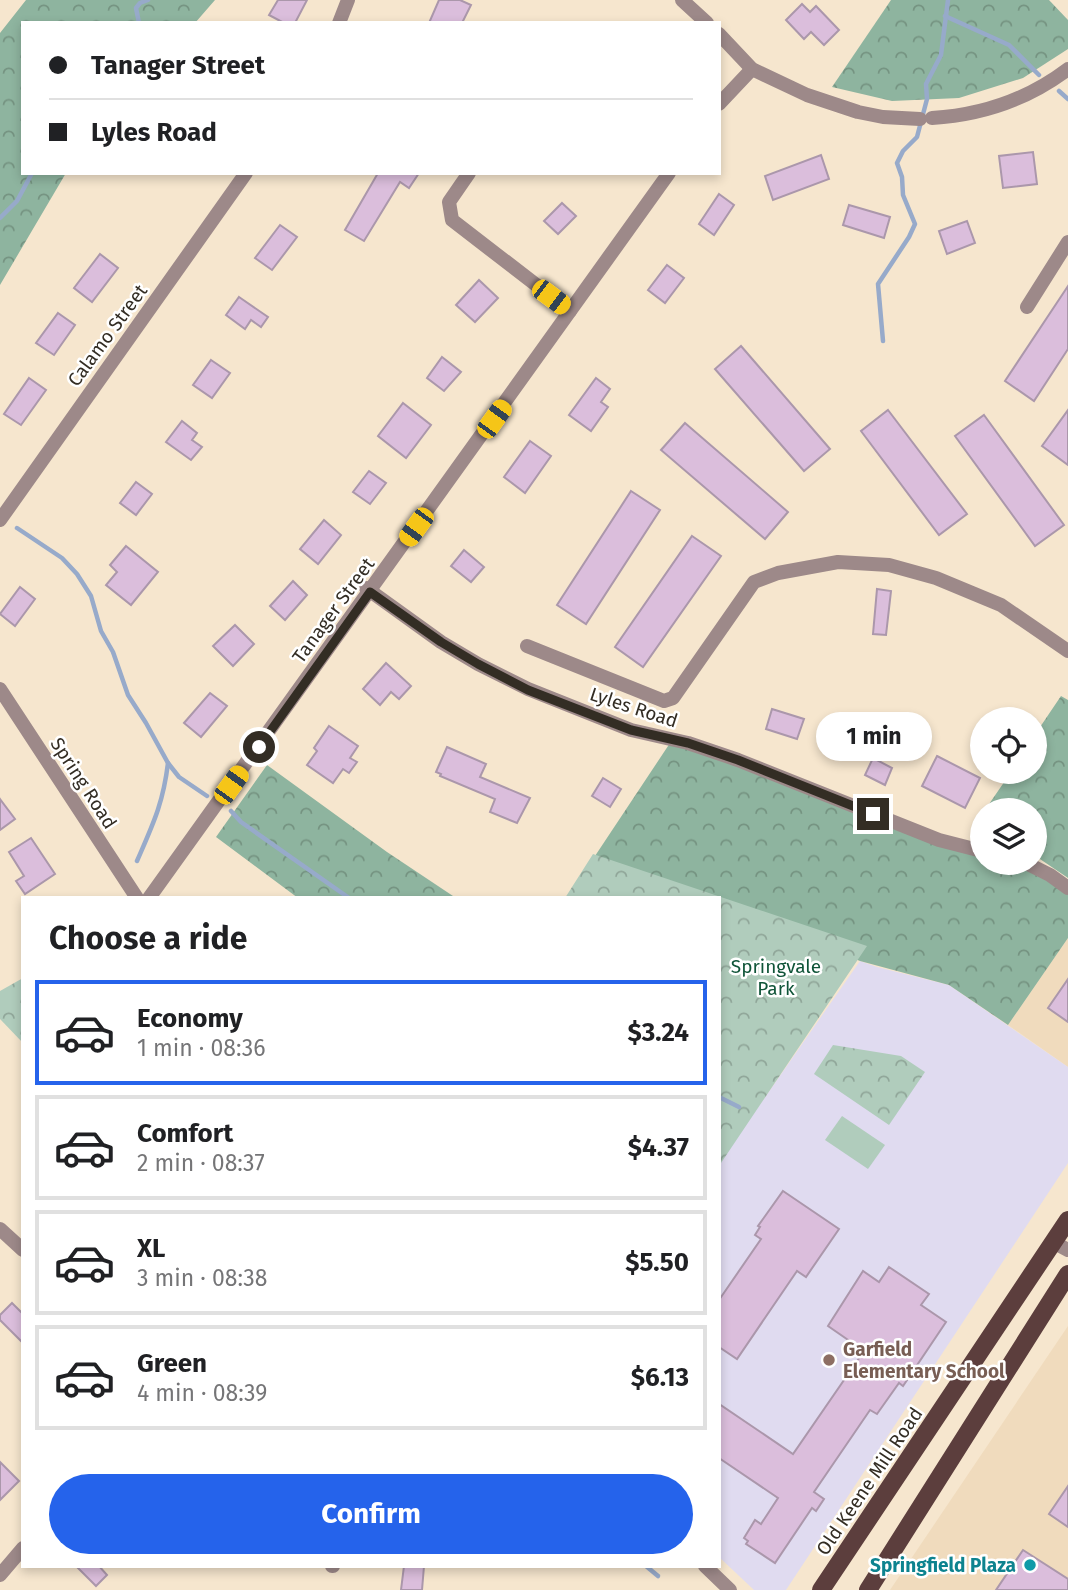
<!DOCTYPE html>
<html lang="en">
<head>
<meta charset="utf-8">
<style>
  body { margin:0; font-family:"Fira Sans",sans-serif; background:#f6f6f6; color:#202124; height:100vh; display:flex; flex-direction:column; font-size:26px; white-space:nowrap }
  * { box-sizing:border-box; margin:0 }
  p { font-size:23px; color:#757577 }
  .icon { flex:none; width:38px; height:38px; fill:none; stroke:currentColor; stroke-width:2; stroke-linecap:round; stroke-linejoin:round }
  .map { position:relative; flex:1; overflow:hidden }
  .details { position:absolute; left:21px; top:896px; width:700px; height:672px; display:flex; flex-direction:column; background:#fff; border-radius:0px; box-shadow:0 4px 10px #0003 }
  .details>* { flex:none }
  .banner { position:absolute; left:21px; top:21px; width:700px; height:154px; border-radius:0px; box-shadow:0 4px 10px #0003; display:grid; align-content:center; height:154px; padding:0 28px; background:#fff }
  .tools { position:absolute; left:970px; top:707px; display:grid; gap:14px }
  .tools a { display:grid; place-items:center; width:77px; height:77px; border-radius:50%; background:#fff; box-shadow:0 4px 10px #0003; font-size:35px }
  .end { position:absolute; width:32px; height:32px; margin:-16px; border:9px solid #332d24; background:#fff; box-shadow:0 0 0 4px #fff }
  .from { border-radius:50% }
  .bubble { position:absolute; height:49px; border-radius:24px; background:#fff; box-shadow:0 4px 10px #0003; font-size:23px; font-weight:700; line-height:49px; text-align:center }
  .car { position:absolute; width:21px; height:42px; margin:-21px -10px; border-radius:9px; box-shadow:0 0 5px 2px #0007; background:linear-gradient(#f5c518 24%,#345 0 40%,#f5c518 0 76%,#345 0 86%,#f5c518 0) }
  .banner b { display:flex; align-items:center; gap:24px; height:66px; font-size:26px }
  .banner b+b { border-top:2px solid #e0e0e0 }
  .banner i { width:18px; height:18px; background:#202124 }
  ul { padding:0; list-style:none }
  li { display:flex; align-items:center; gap:21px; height:105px; margin:0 14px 10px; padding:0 14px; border:4px solid #e0e0e0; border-radius:0px }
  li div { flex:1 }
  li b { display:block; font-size:26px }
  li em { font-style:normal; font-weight:700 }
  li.active { border-color:#2563eb }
  li>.icon { width:63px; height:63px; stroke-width:1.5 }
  h2 { padding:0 28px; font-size:32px; line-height:84px }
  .action { display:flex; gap:14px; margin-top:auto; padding:14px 28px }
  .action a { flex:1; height:80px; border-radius:42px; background:#2563eb; color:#fff; font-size:28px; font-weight:700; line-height:80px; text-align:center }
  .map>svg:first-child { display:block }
  .built { fill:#f0dbbd }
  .education { fill:#e0dbf0 }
  .grass { fill:#b0ccbc }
  .forest { fill:url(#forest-crowns) }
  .park { fill:url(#park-crowns) }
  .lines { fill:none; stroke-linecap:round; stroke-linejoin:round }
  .stream { stroke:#97aaca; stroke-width:4.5 }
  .building { fill:#dbbedc; stroke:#ab97ab; stroke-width:2 }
  .minor { stroke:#9d8989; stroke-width:14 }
  .tertiary { stroke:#9d8989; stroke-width:14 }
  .primary { stroke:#5c3e3d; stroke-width:18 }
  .route { stroke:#332d24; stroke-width:9 }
  .education-dot { fill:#8d6e63; stroke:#fff; stroke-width:2.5 }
  .culture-dot { fill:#0f9aa8; stroke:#fff; stroke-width:2.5 }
  .labels { text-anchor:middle; stroke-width:5; stroke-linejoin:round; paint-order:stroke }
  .street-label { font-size:19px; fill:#332d24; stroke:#fff }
  .park-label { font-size:19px; fill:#0f5438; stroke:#fff }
  .education-label { font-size:19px; font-weight:bold; fill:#785e54; stroke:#fff; text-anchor:start }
  .culture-label { font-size:19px; font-weight:bold; fill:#0d838f; stroke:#fff; text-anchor:end }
</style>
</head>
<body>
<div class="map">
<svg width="1068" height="1590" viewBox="0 0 1068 1590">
  <defs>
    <pattern id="forest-crowns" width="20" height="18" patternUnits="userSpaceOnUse" patternTransform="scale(1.75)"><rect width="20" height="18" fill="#8eb49f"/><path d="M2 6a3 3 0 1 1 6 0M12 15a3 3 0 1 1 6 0" fill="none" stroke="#759381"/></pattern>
    <pattern id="park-crowns" width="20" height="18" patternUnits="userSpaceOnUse" patternTransform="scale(1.75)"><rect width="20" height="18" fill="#b0ccbc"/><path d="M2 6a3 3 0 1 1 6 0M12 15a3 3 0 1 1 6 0" fill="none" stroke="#90a699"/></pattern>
  </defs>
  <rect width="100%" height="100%" fill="#f6e6ce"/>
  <g class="built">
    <polygon points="1068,938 1068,1067 1008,1025"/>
    <polygon points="1068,1326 1068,1590 890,1590"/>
  </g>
  <polygon class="education" points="860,961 877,967 949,985 1068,1067 1068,1163 786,1590 754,1590 719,1557 719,1163"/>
  <polygon class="grass" points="842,1116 885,1145 868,1169 825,1140"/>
  <g class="forest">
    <polygon points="26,0 215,0 195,23 23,23 23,173 66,173 0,285 0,33"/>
    <polygon points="891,0 1049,0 1068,20 1068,49 1023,78 959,98 892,101 832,87"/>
    <polygon points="1061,696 1068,700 1068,878 1034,855 1034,810 985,810 1011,772 1034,772 1034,736"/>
    <polygon points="674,737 982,851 982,863 1027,863 1068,891 1068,938 1008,1025 949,985 860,961 719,905 719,898 595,856"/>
    <polygon points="267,765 387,852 456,898 298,898 216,837"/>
  </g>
  <g class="park">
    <polygon points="593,854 867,946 719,1166 719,898 565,898"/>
    <polygon points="23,978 23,1043 0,1019 0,991"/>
    <polygon points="833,1045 901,1056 925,1072 889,1125 814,1074"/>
  </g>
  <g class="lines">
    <g class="stream">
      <polyline points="945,16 1009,45 1039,75"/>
      <polyline points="139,23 136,8 140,3 148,0"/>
      <polyline points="1059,91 1068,99"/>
      <polyline points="0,218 17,201 32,173"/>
      <polyline points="883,341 878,284 909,237 915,224 903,195 902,177 897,163 903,151 917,137 927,99 926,84 941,55 948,0"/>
      <polyline points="17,528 62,558 77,574 91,596 101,631 113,652 128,695 146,723 168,763 179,777 207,796"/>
      <polyline points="231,811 241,822 349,898"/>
      <path d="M137,861C153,824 163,804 168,763"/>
      <polyline points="719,1097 739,1107"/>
      <polyline points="646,1566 658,1576"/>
    </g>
  </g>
  <g class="building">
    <polygon points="278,0 307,0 295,23 284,23 269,15"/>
    <polygon points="439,0 460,0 471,5 462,23 429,23"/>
    <polygon points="802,4 810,12 816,6 839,30 824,45 811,32 804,39 786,20"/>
    <polygon points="1033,152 1037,184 1003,188 999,156"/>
    <polygon points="821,155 829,179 773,200 765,176"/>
    <polygon points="378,173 419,173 409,188 400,182 364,241 345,230"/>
    <polygon points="719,194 734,205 714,235 699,224"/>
    <polygon points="562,203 576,216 558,234 544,221"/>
    <polygon points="849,205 890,217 884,238 843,225"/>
    <polygon points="967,221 975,243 947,254 939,231"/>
    <polygon points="280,225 297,237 272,270 255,258"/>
    <polygon points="100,254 118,268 92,302 74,288"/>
    <polygon points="667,265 684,278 665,303 648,290"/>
    <polygon points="479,280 498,298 475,322 456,305"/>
    <polygon points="1068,286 1068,349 1034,401 1005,381"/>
    <polygon points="239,297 268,317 261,327 251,320 245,329 226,315"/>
    <polygon points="58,313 75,325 54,355 36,343"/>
    <polygon points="741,346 830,449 804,471 715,369"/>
    <polygon points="442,357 461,372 444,391 427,378"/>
    <polygon points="211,360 230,373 212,398 193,385"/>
    <polygon points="29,378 46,390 21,425 4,414"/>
    <polygon points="596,378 610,389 601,402 608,407 591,431 569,415"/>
    <polygon points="403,403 431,425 406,458 378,436"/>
    <polygon points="888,410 967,514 939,535 861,431"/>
    <polygon points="1068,410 1068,465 1042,446"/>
    <polygon points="984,415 1064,525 1035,546 955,436"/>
    <polygon points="182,421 197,433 192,440 202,447 191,460 166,442"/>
    <polygon points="685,423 788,512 765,539 661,450"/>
    <polygon points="530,441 551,456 525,493 504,477"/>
    <polygon points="369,471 386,483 370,504 353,492"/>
    <polygon points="136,482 152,494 136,515 120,503"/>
    <polygon points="631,491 660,510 586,624 557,605"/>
    <polygon points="324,520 341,535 318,564 300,549"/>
    <polygon points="692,536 721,556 643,667 615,647"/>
    <polygon points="126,546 158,572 131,605 106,585 117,572 110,565"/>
    <polygon points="464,550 484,567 471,582 451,566"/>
    <polygon points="293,581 307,595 285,620 270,606"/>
    <polygon points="20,587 35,599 15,626 0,614"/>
    <polygon points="877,589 891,591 886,635 873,634"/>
    <polygon points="235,625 254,644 233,666 213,646"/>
    <polygon points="386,663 411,686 399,699 391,692 380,705 363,689"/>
    <polygon points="210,693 227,706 201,737 184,723"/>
    <polygon points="772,709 804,719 797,739 766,729"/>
    <polygon points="329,726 358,746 350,758 357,762 349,773 343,769 333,783 307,765 317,751 314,748"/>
    <polygon points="447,747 486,764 480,777 530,798 517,823 490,812 495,799 440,776 441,774 436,772"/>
    <polygon points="937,756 980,778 965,808 922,786"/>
    <polygon points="873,758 892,768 885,785 865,775"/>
    <polygon points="603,778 621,789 610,807 592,796"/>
    <polygon points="0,799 15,819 0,830"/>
    <polygon points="31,838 55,874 25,894 16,881 24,876 9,852"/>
    <polygon points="1068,979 1068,1022 1048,1008"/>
    <polygon points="783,1191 839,1229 806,1277 797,1271 737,1359 719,1347 719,1300 761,1239 755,1235 760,1227 758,1226"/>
    <polygon points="889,1267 929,1294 921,1305 946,1322 903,1386 899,1383 877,1414 870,1410 814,1492 824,1499 816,1511 812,1508 775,1563 746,1544 748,1541 744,1538 755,1520 761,1524 778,1498 719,1458 719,1404 793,1454 864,1351 828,1326 863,1271 879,1282"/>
    <polygon points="12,1303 23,1314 23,1343 0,1320 0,1315"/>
    <polygon points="0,1462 19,1481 0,1500"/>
    <polygon points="1068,1486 1068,1527 1049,1514"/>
    <polygon points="1023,1550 1068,1579 1068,1590 996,1590"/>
    <polygon points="76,1566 99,1566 107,1575 96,1586"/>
    <polygon points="404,1566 424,1566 422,1590 401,1590"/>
  </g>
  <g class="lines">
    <g class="minor">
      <polyline points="682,0 707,23"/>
      <polyline points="339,23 348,0"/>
      <polyline points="719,34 752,69 807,95 858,112 883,117 920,119"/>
      <polyline points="719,104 752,69"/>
      <path d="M932,118C983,115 1027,100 1068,69"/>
      <polyline points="469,173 449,202 452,220 570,311"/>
      <polyline points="1027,307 1068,242"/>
      <polyline points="0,520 246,173"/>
      <polyline points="366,588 441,642 478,664 528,689 631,730 688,743 738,760 939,840 982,851"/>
      <polyline points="527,646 664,701 673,698 754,582 778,573 838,562 889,565 936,578 1001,605 1068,651"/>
      <polyline points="0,689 137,898"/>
      <polyline points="1026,863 1050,875 1068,888"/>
      <polyline points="149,898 669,173"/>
      <polyline points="0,1229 23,1250"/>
      <polyline points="332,1566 333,1566"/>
      <polyline points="705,1566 730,1590"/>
      <polyline points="0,1575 23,1548"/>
    </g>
    <polyline class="tertiary" points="1053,1242 1068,1250"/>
    <g class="primary">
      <polyline points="821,1590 1068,1220"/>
      <polyline points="868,1590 1068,1274"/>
    </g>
  </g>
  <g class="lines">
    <polyline class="route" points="259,747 370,592 441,642 478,664 528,690 631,730 688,743 738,760 873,814"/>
  </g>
  <circle class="education-dot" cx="829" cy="1360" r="7"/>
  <circle class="culture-dot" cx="1030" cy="1565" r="7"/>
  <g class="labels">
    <g class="street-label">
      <text transform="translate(107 335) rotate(-54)" y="7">Calamo Street</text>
      <text transform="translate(333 610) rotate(-54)" y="7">Tanager Street</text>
      <text transform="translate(634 707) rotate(18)" y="7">Lyles Road</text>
      <text transform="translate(84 783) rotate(57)" y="7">Spring Road</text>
      <text transform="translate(869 1481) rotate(-56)" y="7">Old Keene Mill Road</text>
    </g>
    <g class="park-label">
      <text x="776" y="973">Springvale<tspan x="776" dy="22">Park</tspan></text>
    </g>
    <g class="education-label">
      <text x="843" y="1356">Garfield<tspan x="843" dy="22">Elementary School</tspan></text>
    </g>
    <g class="culture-label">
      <text x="1016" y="1572">Springfield Plaza</text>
    </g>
  </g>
</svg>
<div class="tools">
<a><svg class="icon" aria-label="locate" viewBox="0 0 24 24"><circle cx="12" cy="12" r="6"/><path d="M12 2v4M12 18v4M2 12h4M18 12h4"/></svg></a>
<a><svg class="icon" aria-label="layers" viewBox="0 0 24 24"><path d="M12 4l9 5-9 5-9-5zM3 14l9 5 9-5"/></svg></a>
</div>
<i class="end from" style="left:259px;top:747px"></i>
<i class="end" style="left:873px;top:814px"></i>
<div class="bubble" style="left:816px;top:712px;width:116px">1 min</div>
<i class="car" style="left:551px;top:297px;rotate:127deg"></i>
<i class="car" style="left:494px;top:419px;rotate:36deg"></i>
<i class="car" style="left:416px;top:527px;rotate:216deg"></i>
<i class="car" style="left:231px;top:785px;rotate:36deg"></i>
<div class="banner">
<b><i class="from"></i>Tanager Street</b>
<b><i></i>Lyles Road</b>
</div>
<section class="details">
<h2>Choose a ride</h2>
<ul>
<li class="active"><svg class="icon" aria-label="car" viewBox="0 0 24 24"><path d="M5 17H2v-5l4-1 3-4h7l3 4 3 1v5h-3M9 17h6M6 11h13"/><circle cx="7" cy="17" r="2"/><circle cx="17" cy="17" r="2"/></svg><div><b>Economy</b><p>1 min · 08:36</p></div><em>$3.24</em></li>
<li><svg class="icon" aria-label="car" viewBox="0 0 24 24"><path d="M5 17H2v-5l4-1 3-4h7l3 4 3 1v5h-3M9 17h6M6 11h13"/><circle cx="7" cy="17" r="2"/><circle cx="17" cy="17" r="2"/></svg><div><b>Comfort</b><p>2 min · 08:37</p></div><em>$4.37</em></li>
<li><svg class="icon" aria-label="car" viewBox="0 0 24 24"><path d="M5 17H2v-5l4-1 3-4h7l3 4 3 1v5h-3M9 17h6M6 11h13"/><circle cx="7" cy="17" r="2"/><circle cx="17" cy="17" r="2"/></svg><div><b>XL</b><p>3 min · 08:38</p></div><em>$5.50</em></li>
<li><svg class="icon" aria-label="car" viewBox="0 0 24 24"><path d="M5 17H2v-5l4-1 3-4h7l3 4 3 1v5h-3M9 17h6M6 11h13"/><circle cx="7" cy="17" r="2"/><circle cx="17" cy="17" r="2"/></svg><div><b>Green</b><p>4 min · 08:39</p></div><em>$6.13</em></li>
</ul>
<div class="action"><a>Confirm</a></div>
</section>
</div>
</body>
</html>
